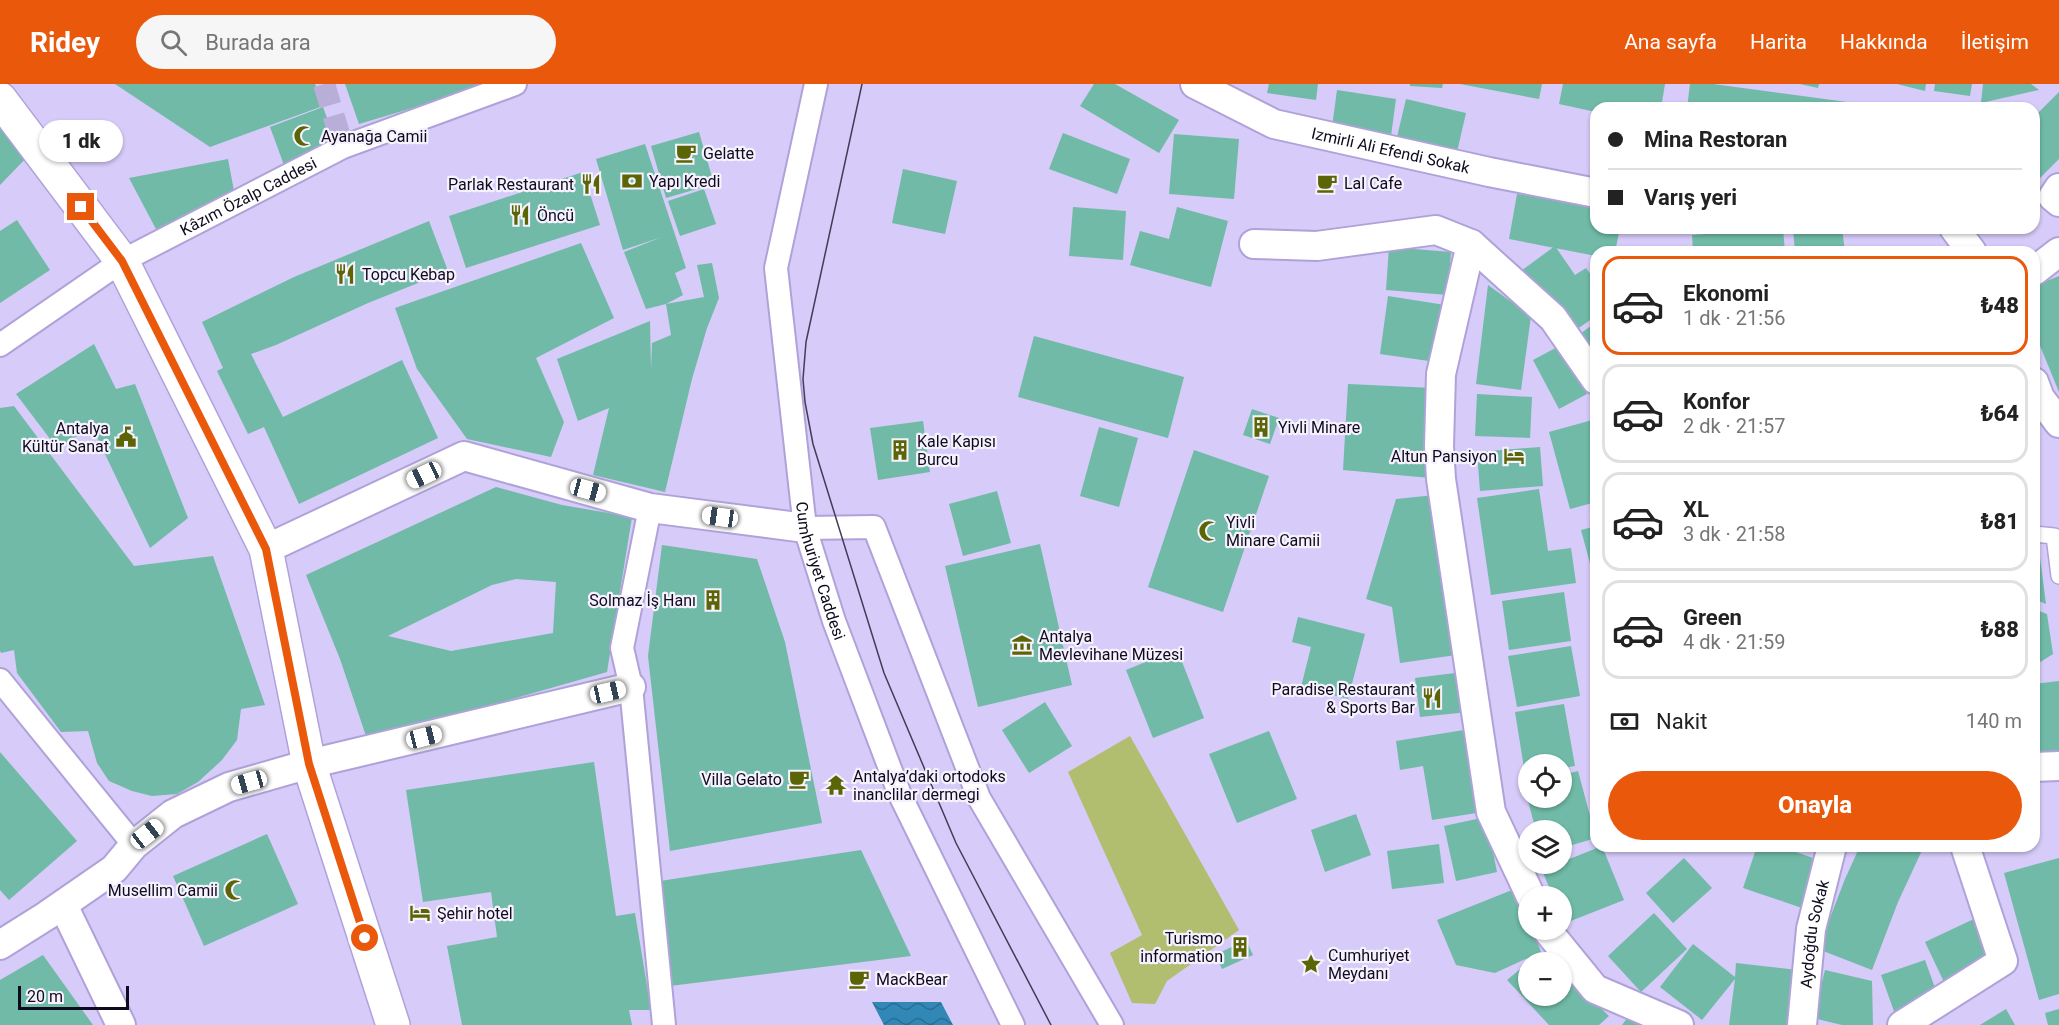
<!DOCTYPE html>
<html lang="tr">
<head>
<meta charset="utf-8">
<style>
  body { margin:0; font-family:Roboto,sans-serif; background:#f6f6f6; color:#222; height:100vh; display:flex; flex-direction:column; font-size:22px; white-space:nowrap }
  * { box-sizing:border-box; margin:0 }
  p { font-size:20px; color:#767676 }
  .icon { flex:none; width:33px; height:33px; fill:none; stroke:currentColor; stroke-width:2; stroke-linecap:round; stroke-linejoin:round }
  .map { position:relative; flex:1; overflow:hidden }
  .panel { position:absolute; left:1590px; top:162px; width:450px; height:606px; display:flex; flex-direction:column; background:#fff; border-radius:18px; box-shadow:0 2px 4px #0004 }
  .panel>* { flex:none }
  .hud { position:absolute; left:1590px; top:18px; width:450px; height:132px; border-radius:18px; box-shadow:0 2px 4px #0004; display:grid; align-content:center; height:132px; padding:0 18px; background:#fff }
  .controls { position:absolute; left:1518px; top:670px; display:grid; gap:12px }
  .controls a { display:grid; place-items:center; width:54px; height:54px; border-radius:50%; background:#fff; box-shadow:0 2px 4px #0004; font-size:30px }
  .scale { position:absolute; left:18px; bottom:15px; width:111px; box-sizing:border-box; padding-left:6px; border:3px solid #100a1e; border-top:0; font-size:16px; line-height:21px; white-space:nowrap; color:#100a1e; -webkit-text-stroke:4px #f5f2fe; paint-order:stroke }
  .end { position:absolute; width:27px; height:27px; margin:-14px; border:8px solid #ea580c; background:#fff; box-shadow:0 0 0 3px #fff }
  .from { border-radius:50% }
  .bubble { position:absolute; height:42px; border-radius:21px; background:#fff; box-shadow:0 2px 4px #0004; font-size:20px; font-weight:800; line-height:42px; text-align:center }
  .car { position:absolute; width:18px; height:36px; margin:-18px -9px; border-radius:8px; box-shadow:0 0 4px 2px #0007; background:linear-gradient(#fff 24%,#345 0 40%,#fff 0 76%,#345 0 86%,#fff 0) }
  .hud b { display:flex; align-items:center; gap:21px; height:57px; font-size:22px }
  .hud b+b { border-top:2px solid #e0e0e0 }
  .hud i { width:15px; height:15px; background:#222 }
  ul { padding:10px 0 0; list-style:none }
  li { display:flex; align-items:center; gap:18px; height:99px; margin:0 12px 9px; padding:0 6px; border:3px solid #e0e0e0; border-radius:18px }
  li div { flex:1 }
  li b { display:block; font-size:22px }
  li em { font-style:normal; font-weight:800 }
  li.selected { border-color:#ea580c }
  li>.icon { width:54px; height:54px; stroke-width:1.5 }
  .pay { display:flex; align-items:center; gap:15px; height:66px; padding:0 18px; font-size:22px }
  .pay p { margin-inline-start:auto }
  .button { display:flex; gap:12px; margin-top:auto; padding:12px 18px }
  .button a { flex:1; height:69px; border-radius:36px; background:#ea580c; color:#fff; font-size:24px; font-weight:800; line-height:69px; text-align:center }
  header { display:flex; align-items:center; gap:36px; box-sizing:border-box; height:84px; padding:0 30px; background:#ea580c; color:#fff }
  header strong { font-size:28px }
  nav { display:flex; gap:33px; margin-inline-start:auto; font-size:21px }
  .search { width:420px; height:54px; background:#f6f6f6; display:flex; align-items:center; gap:15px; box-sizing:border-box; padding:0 21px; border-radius:33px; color:#767676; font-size:22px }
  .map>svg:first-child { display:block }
  .green { fill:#b1bd6f }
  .water { fill:url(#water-waves) }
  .building { fill:#70baa7; fill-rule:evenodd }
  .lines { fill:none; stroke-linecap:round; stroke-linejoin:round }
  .pedestrian-tunnel { stroke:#b8aed8; stroke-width:22; stroke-dasharray:22 11; stroke-linecap:butt }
  .service-casing { stroke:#b0a2d9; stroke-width:18 }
  .pedestrian-casing { stroke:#b0a2d9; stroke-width:26 }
  .minor-casing { stroke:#b0a2d9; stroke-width:32 }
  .secondary-casing { stroke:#b0a2d9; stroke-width:36 }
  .service { stroke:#fff; stroke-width:15 }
  .pedestrian { stroke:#fff; stroke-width:22 }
  .minor { stroke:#fff; stroke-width:28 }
  .secondary { stroke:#fff; stroke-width:33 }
  .tram { stroke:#433c56; stroke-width:1.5 }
  .route { stroke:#ea580c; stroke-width:8 }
  .labels { text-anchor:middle; stroke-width:4.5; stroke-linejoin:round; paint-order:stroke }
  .poi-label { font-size:16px; fill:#100a1e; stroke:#f5f2fe; text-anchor:start }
  .street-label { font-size:16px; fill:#100a1e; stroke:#f5f2fe }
</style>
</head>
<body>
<header>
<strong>Ridey</strong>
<div class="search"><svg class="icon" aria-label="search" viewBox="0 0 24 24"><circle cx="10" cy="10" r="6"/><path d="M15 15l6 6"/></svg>Burada ara</div>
<nav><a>Ana sayfa</a><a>Harita</a><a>Hakkında</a><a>İletişim</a></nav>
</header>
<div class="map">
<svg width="2059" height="941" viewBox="0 0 2059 941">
  <defs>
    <pattern id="water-waves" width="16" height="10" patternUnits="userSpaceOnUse" patternTransform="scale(1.5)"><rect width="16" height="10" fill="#3188b6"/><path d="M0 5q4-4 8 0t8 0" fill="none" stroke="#286d93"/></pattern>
  </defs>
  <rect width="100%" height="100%" fill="#d6cbf9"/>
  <polygon class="green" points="1130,652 1239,846 1167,897 1155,920 1132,919 1110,869 1142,851 1068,688"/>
  <polygon class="water" points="872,918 941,918 953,941 884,941"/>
  <g class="building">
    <polygon points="115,0 315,0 323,22 210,63"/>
    <polygon points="345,0 489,0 489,1 359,40"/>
    <polygon points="1094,0 1115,0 1179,36 1159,69 1080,22"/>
    <polygon points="1269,0 1318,0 1316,16 1267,9"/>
    <polygon points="1410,0 1443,0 1442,4 1410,2"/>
    <polygon points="1460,0 1542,0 1539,15"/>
    <polygon points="1563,0 1665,0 1661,24 1596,24 1596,28 1559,20"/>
    <polygon points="1690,0 1713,0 1847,18 1845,24 1687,24"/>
    <polygon points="1800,0 1819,0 1818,4"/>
    <polygon points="1897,0 1926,0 1925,7"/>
    <polygon points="1935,0 1972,0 1970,12 1934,7"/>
    <polygon points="1983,0 2031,0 2039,6 1981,19"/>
    <polygon points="1337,6 1396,15 1391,52 1332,43"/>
    <polygon points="2059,8 2059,75 2034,100 2034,33"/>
    <polygon points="1406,15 1466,29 1457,68 1397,53"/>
    <polygon points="323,23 337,61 284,81 270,43"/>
    <polygon points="0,36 32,68 0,101"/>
    <polygon points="699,48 714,100 666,114 651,62"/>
    <polygon points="1063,49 1130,75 1117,110 1049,85"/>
    <polygon points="1174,50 1239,55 1234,115 1169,110"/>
    <polygon points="645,60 686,184 675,189 683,211 666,220 704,213 697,181 712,179 719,214 707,244 692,295 665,408 593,391 609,324 578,337 557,275 650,237 651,286 652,259 671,251 666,220 646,225 624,168 662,153 623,166 596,75"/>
    <polygon points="228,75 234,107 157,147 129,94"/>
    <polygon points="903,85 957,97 945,150 892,139"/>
    <polygon points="583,88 600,141 466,184 449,132"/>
    <polygon points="704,105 716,140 680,152 668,117"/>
    <polygon points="1517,110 1596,122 1596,144 1620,144 1615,168 1596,168 1596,172 1509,155"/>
    <polygon points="1073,123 1126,127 1123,176 1069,172"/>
    <polygon points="1177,123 1228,137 1211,203 1130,181 1140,147 1169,155"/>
    <polygon points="17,136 50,186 0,219 0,147"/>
    <polygon points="429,137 448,187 368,219 276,261 251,270 283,333 402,276 438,354 299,420 264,343 248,350 217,287 223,284 202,238 294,193"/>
    <polygon points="1783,144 1785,168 1693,168 1692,151"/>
    <polygon points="1842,144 1845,168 1795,168 1793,145"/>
    <polygon points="581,159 614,234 536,274 564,338 551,373 467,355 417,285 395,224"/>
    <polygon points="1555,162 1575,191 1586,184 1596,198 1596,232 1573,248 1521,187"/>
    <polygon points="1389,163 1451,168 1448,211 1386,206"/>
    <polygon points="2059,192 2059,308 2034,247 2034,202"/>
    <polygon points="1488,201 1531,232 1521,306 1476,300"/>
    <polygon points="1388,212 1445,221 1436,278 1380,270"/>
    <polygon points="1596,238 1596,273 1576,253"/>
    <polygon points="1034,252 1184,293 1168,354 1018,313"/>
    <polygon points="94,260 116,305 135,300 188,434 150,464 92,343 57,364 16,310"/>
    <polygon points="1561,261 1587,310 1559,325 1533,276"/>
    <polygon points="1348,300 1433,304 1441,395 1343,386"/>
    <polygon points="1477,310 1532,313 1530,354 1475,352"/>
    <polygon points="14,322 134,482 213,472 265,621 241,625 237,656 222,676 198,698 177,710 152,712 132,707 109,697 97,679 88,647 61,648 17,589 14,566 1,569 0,567 0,324"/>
    <polygon points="1252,325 1279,334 1270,360 1243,351"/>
    <polygon points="1596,335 1596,418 1570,425 1549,348"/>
    <polygon points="923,337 930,388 878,396 870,344"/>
    <polygon points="1099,343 1138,354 1119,423 1080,412"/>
    <polygon points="1540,363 1543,402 1480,407 1477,368"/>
    <polygon points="1194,366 1269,392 1223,528 1148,503"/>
    <path d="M496,403L562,421L632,433L607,588L467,628L366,652L340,575L306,491ZM516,495L556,498L553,549L451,567L388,552L492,501Z"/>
    <polygon points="1539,405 1548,467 1571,464 1576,499 1491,511 1477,414"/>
    <polygon points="997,407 1011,459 963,472 949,420"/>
    <polygon points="1435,411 1456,571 1400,579 1392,523 1366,515 1396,415"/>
    <polygon points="1596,442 1596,481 1591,483 1581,446"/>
    <polygon points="2034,458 2038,458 2046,520 2034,515"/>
    <polygon points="1040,460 1072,601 978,623 945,482"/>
    <polygon points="662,461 757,475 785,558 822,739 670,767 648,572"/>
    <polygon points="1564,508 1571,557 1509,566 1502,517"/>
    <polygon points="2034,525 2047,530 2053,570 2034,582"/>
    <polygon points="1298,533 1365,550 1348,615 1301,603 1311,563 1292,558"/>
    <polygon points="1571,562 1580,612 1517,623 1508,572"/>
    <polygon points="1177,565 1204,634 1153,654 1126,586"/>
    <polygon points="1463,588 1468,628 1420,633 1415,594"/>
    <polygon points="2059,597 2059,666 2034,669 2034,600"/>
    <polygon points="1045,618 1072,662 1029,689 1002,646"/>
    <polygon points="1564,620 1575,682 1562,684 1562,681 1528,681 1528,690 1525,690 1515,628"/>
    <polygon points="1470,645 1483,728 1432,736 1423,682 1400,686 1396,657"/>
    <polygon points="1269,647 1297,715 1237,739 1209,670"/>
    <polygon points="0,668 77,757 9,816 0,806"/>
    <polygon points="594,678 616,832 635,829 651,926 629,926 632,941 462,941 447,862 497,853 491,808 423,818 406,706"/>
    <polygon points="1578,687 1596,754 1562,764 1562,747 1536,747 1524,702 1528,701 1528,714 1562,714 1562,691"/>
    <polygon points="1356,730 1371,771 1325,788 1311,746"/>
    <polygon points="1486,733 1497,788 1456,797 1444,742"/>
    <polygon points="267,750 298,820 204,862 173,792"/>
    <polygon points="1439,760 1444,799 1392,805 1387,767"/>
    <polygon points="1602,762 1624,816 1563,840 1562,835 1562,813 1553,813 1542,786 1556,780 1562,780 1562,778"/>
    <polygon points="1757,762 1778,762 1819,776 1802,824 1743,804"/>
    <polygon points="1860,762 1924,762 1898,818 1872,886 1818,865 1845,795"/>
    <polygon points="861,766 911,872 670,902 660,797"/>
    <polygon points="1684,774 1712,804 1673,839 1646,809"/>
    <polygon points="2059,774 2059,910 2039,916 2004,789"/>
    <polygon points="1517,804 1528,834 1528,846 1533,846 1541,868 1553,879 1528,879 1528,912 1562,912 1562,887 1609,932 1599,941 1549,941 1507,896 1541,868 1495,889 1456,881 1437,836"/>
    <polygon points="1654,829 1687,865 1641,908 1608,872"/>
    <polygon points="1976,834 1995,873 1944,898 1925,858"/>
    <polygon points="1246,856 1253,871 1222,885 1215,871"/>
    <polygon points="1693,860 1735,893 1736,879 1798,886 1791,941 1729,941 1735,895 1702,936 1660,903"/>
    <polygon points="43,871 93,941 0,941 0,896"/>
    <polygon points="1925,876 1939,915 1895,930 1881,891"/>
    <polygon points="1825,886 1872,897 1873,941 1842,941 1813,934"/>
    <polygon points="2006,925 2015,941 1980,941"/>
    <polygon points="2059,925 2059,941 2048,941 2045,929"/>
    <polygon points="1631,929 1649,941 1622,941"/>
  </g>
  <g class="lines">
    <polyline class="pedestrian-tunnel" points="324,0 343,63"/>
    <g class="service-casing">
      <polyline id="service" points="2034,450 2054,452 2059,492"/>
    </g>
    <g class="pedestrian-casing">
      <g id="pedestrian">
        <path id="s1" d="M816,0L776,184L805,444L834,537L900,711L1013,941"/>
        <path id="s2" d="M0,261L122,177L343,63L515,0"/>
        <polyline points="650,424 622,564 631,603 664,941"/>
        <polyline points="805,444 874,443 979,714 1112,941"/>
        <polyline points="0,596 134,761"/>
      </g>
    </g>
    <g class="minor-casing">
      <g id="minor">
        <path id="s3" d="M1195,0L1274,40L1489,88L1596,109"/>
        <polyline points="2059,104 2053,113 2059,118"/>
        <polyline points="1954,144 1972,168"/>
        <polyline points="1254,160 1317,162 1436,146 1471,160 1553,234 1596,296"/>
        <polyline points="1471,160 1441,290 1439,362 1441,395 1491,728 1531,813"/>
        <polyline points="2034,187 2059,168"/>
        <polyline points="2034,298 2040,314 2059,339"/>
        <polyline points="266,465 464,372 650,424 805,444"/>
        <polyline points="2034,683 2059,682"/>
        <polyline points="63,821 121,941"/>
        <polyline points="1547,846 1595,905 1679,941"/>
        <polyline points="0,861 46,832 114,785 134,761 173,730 229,703 309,680 631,603"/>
        <path id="s4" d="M1802,941L1811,845L1832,762"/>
        <polyline points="1902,941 2003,877 1965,762"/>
      </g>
    </g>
    <g class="secondary-casing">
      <polyline id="secondary" points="0,15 122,177 266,465 309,680 393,941"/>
    </g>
    <use href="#service" class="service"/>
    <use href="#pedestrian" class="pedestrian"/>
    <use href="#minor" class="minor"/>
    <use href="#secondary" class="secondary"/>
    <polyline class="tram" points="862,0 806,258 803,295 805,318 813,360 884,589 956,759 1051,941"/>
  </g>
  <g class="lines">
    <polyline class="route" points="81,123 122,177 266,465 309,680 365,854"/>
  </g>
  <defs>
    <g id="mosque-bare" transform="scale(1.62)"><path d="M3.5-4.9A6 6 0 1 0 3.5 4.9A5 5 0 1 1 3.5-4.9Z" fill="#5c6505" stroke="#f5f2fe" stroke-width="2.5" paint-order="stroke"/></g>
    <g id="cafe-bare" transform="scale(1.62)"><path d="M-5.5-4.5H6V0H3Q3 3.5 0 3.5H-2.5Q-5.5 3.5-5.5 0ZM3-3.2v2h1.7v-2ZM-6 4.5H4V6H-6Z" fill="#5c6505" stroke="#f5f2fe" stroke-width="2.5" paint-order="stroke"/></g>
    <g id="bank-bare" transform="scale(1.62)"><path d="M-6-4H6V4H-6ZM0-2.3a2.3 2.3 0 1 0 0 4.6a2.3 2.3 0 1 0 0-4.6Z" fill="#5c6505" stroke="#f5f2fe" stroke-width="2.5" paint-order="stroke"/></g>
    <g id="restaurant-bare" transform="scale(1.62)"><path d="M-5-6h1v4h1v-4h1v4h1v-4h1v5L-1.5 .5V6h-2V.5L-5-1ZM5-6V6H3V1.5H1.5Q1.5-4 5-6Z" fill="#5c6505" stroke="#f5f2fe" stroke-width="2.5" paint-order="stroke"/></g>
    <g id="building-bare" transform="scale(1.62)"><path d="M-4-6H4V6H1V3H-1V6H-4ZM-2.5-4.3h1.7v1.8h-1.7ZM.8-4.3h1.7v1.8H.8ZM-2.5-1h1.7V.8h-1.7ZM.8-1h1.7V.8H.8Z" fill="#5c6505" stroke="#f5f2fe" stroke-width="2.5" paint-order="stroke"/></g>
    <g id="civic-bare" transform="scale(1.62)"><path d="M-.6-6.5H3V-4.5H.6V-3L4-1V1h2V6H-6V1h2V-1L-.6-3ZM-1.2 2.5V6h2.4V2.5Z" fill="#5c6505" stroke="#f5f2fe" stroke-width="2.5" paint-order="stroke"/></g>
    <g id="hotel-bare" transform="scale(1.62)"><path d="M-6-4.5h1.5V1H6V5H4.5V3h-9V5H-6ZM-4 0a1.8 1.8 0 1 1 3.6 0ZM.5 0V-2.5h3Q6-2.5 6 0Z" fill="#5c6505" stroke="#f5f2fe" stroke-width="2.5" paint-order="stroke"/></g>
    <g id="museum-bare" transform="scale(1.62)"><path d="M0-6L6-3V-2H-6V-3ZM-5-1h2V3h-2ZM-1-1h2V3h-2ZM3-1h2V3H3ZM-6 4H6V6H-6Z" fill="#5c6505" stroke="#f5f2fe" stroke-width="2.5" paint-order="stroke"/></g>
    <g id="temple-bare" transform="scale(1.62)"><path d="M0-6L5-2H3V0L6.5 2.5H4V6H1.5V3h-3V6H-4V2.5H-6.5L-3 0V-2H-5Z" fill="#5c6505" stroke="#f5f2fe" stroke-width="2.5" paint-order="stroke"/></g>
    <g id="sight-bare" transform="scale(1.62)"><path d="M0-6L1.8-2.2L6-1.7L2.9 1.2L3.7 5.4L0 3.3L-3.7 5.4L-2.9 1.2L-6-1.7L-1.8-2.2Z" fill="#5c6505" stroke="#f5f2fe" stroke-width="2.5" paint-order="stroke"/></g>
  </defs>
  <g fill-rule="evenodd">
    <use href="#mosque-bare" x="304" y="52"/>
    <use href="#cafe-bare" x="686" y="69"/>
    <use href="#bank-bare" x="632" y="97"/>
    <use href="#cafe-bare" x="1327" y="99"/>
    <use href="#restaurant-bare" x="591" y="100"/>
    <use href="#restaurant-bare" x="520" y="131"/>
    <use href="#restaurant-bare" x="345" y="190"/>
    <use href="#building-bare" x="1261" y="343"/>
    <use href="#civic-bare" x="126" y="353"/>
    <use href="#building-bare" x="900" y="366"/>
    <use href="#hotel-bare" x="1514" y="372"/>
    <use href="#mosque-bare" x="1209" y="447"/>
    <use href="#building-bare" x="713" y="516"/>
    <use href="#museum-bare" x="1022" y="561"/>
    <use href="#restaurant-bare" x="1432" y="614"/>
    <use href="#cafe-bare" x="799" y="695"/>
    <use href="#temple-bare" x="836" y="701"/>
    <use href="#mosque-bare" x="235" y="806"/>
    <use href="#hotel-bare" x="420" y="829"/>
    <use href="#building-bare" x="1240" y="863"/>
    <use href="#sight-bare" x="1311" y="880"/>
    <use href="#cafe-bare" x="859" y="895"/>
  </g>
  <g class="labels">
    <g class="poi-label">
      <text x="321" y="58">Ayanağa Camii</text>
      <text x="703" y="75">Gelatte</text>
      <text x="649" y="103">Yapı Kredi</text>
      <text x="1344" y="105">Lal Cafe</text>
      <text x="574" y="106" text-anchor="end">Parlak Restaurant</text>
      <text x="537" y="137">Öncü</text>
      <text x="362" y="196">Topcu Kebap</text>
      <text x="1278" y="349">Yivli Minare</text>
      <text x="109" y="350" text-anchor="end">Antalya<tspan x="109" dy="18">Kültür Sanat</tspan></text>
      <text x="917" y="363">Kale Kapısı<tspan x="917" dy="18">Burcu</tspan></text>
      <text x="1497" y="378" text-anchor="end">Altun Pansiyon</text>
      <text x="1226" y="444">Yivli<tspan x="1226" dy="18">Minare Camii</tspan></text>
      <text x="696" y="522" text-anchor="end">Solmaz İş Hanı</text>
      <text x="1039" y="558">Antalya<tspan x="1039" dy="18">Mevlevihane Müzesi</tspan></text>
      <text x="1415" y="611" text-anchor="end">Paradise Restaurant<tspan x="1415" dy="18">&amp; Sports Bar</tspan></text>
      <text x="853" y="698">Antalya’daki ortodoks<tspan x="853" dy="18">inanclilar dermegi</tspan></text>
      <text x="782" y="701" text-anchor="end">Villa Gelato</text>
      <text x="218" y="812" text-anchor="end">Musellim Camii</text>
      <text x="437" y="835">Şehir hotel</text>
      <text x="1223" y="860" text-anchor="end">Turismo<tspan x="1223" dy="18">information</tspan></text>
      <text x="1328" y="877">Cumhuriyet<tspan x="1328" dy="18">Meydanı</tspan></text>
      <text x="876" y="901">MackBear</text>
    </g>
    <g class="street-label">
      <text dy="6" stroke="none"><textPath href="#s3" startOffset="208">Izmirli Ali Efendi Sokak</textPath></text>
      <text dy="6" stroke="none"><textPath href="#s2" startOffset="290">Kâzım Özalp Caddesi</textPath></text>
      <text dy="6" stroke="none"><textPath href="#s1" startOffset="495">Cumhuriyet Caddesi</textPath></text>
      <text dy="6" stroke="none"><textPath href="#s4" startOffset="92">Aydoğdu Sokak</textPath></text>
    </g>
  </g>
</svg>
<div class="controls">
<a><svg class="icon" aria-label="locate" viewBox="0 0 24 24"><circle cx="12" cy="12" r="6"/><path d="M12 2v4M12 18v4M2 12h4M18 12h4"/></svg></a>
<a><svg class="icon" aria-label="layers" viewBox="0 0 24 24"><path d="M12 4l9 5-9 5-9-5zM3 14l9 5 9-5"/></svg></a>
<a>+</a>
<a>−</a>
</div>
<div class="scale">20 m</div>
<i class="end from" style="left:365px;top:854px"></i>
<i class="end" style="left:81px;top:123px"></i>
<div class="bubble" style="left:39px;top:36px;width:84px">1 dk</div>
<i class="car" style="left:424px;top:391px;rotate:245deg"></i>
<i class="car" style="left:588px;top:406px;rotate:105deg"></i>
<i class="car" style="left:720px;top:433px;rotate:278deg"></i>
<i class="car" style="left:608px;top:608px;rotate:77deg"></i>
<i class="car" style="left:424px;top:653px;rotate:76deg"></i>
<i class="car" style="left:249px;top:698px;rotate:254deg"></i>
<i class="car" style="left:147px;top:750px;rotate:52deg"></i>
<div class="hud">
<b><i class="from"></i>Mina Restoran</b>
<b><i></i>Varış yeri</b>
</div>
<section class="panel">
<ul>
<li class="selected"><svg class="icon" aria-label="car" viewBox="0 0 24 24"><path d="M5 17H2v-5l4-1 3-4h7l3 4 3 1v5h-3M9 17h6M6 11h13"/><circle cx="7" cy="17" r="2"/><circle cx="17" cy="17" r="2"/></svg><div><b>Ekonomi</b><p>1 dk · 21:56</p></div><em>₺48</em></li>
<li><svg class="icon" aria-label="car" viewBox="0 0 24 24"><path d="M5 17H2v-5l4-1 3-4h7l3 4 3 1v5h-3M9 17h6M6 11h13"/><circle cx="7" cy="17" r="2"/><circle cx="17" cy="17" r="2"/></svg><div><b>Konfor</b><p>2 dk · 21:57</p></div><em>₺64</em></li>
<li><svg class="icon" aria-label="car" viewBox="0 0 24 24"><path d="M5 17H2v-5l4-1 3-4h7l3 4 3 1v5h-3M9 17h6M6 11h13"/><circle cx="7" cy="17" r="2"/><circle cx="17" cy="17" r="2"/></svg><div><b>XL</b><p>3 dk · 21:58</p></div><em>₺81</em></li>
<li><svg class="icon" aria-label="car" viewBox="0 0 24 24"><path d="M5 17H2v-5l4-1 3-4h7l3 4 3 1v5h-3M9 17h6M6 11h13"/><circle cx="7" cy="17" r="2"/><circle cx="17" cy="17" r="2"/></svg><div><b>Green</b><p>4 dk · 21:59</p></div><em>₺88</em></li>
</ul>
<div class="pay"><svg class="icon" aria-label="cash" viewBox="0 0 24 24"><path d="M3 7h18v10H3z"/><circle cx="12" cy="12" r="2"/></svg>Nakit<p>140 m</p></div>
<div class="button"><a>Onayla</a></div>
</section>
</div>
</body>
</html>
